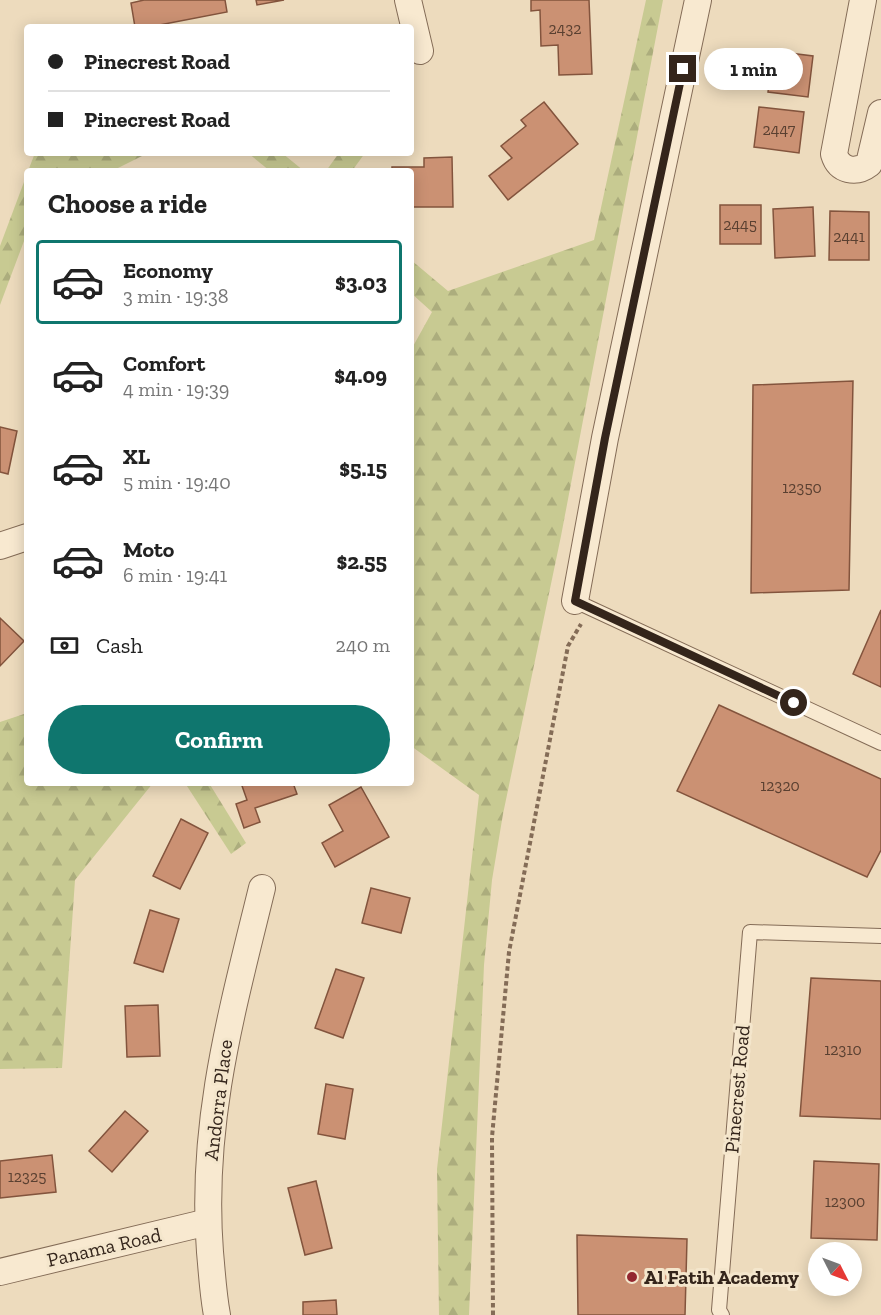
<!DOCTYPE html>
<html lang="en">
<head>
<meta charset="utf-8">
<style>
  body { margin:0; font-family:"Zilla Slab",serif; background:#f2f2f2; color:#222; height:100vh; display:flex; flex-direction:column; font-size:22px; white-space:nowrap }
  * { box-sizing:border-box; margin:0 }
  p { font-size:20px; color:#767676 }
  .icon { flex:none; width:33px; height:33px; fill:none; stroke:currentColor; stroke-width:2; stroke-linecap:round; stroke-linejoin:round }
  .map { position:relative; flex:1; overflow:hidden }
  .panel { position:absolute; left:24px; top:168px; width:390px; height:618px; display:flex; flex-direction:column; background:#fff; border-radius:6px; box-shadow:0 3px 15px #0003 }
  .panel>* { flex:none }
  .top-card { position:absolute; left:24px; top:24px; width:390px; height:132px; border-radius:6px; box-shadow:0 3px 15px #0003; display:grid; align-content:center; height:132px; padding:0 24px; background:#fff }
  .needle { width:39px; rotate:132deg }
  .tools { position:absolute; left:808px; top:1242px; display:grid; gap:12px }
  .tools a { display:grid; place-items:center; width:54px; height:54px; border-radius:50%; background:#fff; box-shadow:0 3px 15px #0003; font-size:30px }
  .end { position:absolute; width:27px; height:27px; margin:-14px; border:8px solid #34251b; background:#fff; box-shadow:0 0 0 3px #fff }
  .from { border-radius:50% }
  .bubble { position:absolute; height:42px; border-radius:21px; background:#fff; box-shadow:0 3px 15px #0003; font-size:20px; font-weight:700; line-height:42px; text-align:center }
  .top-card b { display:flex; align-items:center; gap:21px; height:57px; font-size:22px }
  .top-card b+b { border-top:2px solid #e0e0e0 }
  .top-card i { width:15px; height:15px; background:#222 }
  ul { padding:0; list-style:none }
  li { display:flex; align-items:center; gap:18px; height:84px; margin:0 12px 9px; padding:0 12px; border:3px solid transparent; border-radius:6px }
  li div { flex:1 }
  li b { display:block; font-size:22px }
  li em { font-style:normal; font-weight:700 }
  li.on { border-color:#0f766e }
  li>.icon { width:54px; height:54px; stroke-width:1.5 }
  h2 { padding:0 24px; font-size:27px; line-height:72px }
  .pay { display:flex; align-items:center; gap:15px; height:66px; padding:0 24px; font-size:22px }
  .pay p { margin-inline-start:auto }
  .button { display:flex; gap:12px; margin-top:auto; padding:12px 24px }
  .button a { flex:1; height:69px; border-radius:36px; background:#0f766e; color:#fff; font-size:24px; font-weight:700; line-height:69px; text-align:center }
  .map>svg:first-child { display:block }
  .forest { fill:url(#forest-firs) }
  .building { fill:#cb9173; stroke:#83543d; stroke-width:1.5 }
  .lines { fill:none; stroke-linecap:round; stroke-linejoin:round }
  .service-casing { stroke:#846c57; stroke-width:16 }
  .minor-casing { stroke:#846c57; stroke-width:28 }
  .path { stroke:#846c57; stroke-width:4; stroke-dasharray:4.5 3; stroke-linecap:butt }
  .service { stroke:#f8e9d0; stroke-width:14 }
  .minor { stroke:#f8e9d0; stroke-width:26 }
  .route { stroke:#34251b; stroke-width:8 }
  .poi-dot { fill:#932730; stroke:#f4e6cc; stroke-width:2 }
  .labels { text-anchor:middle; stroke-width:6; stroke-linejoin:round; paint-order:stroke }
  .number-label { font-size:16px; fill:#5a4031 }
  .street-label { font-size:20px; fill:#34251b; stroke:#f4e6cc }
  .poi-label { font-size:20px; font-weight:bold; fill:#34251b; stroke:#f4e6cc; text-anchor:start }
</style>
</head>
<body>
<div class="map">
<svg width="881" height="1315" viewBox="0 0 881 1315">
  <defs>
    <pattern id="forest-firs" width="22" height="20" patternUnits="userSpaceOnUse" patternTransform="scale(1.5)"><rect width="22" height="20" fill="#c8ca92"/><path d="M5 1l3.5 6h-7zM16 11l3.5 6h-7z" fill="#acad7d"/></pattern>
  </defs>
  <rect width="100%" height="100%" fill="#eddbbd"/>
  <g class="forest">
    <polygon points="646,0 663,0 561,536 503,814 492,880 484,965 469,1315 439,1315 437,1169 479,795 411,746 411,350 432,312 411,293 411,260 448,291 594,240"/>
    <polygon points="35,153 148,153 112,171 28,171"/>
    <polygon points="248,153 282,153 304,171 270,171"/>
    <polygon points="339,153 365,153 352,171 326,171"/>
    <polygon points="27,174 27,233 0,305 0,246"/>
    <polygon points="27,713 27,783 153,783 75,880 62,1068 0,1069 0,722"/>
    <polygon points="185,783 209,783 246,843 231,854"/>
  </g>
  <g class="building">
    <polygon points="144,0 225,0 227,12 149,27 135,27 131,3"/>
    <polygon points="256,0 284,0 257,5"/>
    <polygon points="531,0 589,0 592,74 559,75 558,45 541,46 540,10 531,11"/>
    <polygon points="773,51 813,56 808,97 768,92"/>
    <polygon points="544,102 578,144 508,200 489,176 512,158 501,146 526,126 521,120"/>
    <polygon points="759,107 804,112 799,153 754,147"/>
    <polygon points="452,157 453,207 411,207 411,171 392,171 392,167 424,167 424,158"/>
    <rect x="720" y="205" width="41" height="39"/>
    <polygon points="813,207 815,256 775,258 773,209"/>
    <polygon points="830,211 869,212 869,260 829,260"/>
    <polygon points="853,381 849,590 751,593 753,385"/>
    <polygon points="0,427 17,431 8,474 0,472"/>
    <polygon points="881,610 881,687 853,674"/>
    <polygon points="0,618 24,641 0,666"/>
    <polygon points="719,705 881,779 881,850 867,877 677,791"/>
    <polygon points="241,783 293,783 297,794 255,808 260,822 244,828 236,804 247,800"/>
    <polygon points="361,787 389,837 335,867 322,843 343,831 329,805"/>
    <polygon points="181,819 208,833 180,889 153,876"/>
    <polygon points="371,888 410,898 401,933 362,923"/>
    <polygon points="150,910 179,919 163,972 134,963"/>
    <polygon points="336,969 364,978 343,1038 315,1028"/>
    <polygon points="811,978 881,981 881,1119 800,1116"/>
    <polygon points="158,1005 160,1056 127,1057 125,1006"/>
    <polygon points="326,1084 353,1089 345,1139 318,1134"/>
    <polygon points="125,1111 148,1131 112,1172 89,1151"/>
    <polygon points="52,1155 56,1192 0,1198 0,1161"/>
    <polygon points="814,1161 879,1164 877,1240 811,1238"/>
    <polygon points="316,1181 332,1248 305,1255 288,1188"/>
    <polygon points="577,1235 687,1239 685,1315 578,1315"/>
    <polygon points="336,1300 337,1315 303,1315 303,1302"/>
  </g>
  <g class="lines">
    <g class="service-casing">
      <g id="service">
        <polyline points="575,601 881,743"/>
        <polyline points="722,1315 719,1310 750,932 881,936"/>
      </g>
    </g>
    <g class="minor-casing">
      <g id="minor">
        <polyline points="408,0 420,51"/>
        <path d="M863,0L834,154C839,171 856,174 869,164L881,113"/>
        <polyline points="0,546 27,537"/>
        <polyline points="575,601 605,438 698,0"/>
        <polyline points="0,1272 208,1222"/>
        <path d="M217,1315C213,1294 212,1273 210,1252C200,1123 232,1011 262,888"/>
      </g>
    </g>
    <polyline class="path" points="493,1315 492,1137 509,952 568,646 581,624"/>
    <use href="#service" class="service"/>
    <use href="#minor" class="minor"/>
  </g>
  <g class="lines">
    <polyline class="route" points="683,69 605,438 575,601 794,703"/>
  </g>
  <circle class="poi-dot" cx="632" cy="1277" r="6"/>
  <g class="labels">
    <g class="number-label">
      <text x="565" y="34">2432</text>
      <text x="779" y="135">2447</text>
      <text x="740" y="230">2445</text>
      <text x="849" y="242">2441</text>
      <text x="802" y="493">12350</text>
      <text x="780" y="791">12320</text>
      <text x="843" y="1055">12310</text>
      <text x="27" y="1182">12325</text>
      <text x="845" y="1207">12300</text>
    </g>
    <g class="street-label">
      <text transform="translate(737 1089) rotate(-85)" y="7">Pinecrest Road</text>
      <text transform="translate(218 1100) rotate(-83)" y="7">Andorra Place</text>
      <text transform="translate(104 1247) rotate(-13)" y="7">Panama Road</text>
    </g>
    <g class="poi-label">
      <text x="644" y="1284">Al Fatih Academy</text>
    </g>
  </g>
</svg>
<div class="tools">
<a><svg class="needle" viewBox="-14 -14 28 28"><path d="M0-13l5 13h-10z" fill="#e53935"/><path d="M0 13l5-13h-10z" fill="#767676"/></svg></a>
</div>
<i class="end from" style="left:794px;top:703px"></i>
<i class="end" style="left:683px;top:69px"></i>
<div class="bubble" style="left:704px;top:48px;width:99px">1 min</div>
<div class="top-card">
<b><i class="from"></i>Pinecrest Road</b>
<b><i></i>Pinecrest Road</b>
</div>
<section class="panel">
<h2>Choose a ride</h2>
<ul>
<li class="on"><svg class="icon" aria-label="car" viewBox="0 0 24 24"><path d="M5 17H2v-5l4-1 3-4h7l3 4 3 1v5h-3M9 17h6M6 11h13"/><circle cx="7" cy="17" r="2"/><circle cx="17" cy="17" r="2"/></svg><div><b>Economy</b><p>3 min · 19:38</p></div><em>$3.03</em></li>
<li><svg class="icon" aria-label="car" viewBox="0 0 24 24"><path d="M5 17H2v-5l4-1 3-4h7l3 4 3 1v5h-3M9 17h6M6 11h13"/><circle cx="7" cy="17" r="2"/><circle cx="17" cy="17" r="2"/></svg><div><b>Comfort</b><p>4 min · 19:39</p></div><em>$4.09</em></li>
<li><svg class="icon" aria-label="car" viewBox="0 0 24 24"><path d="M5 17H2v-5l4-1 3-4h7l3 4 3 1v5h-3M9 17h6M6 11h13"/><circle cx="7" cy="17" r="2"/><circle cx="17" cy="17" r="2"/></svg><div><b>XL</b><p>5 min · 19:40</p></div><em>$5.15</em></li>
<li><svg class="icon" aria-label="car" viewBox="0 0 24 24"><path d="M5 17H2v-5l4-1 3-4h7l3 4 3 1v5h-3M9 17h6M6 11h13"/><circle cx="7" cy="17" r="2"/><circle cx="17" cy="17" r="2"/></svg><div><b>Moto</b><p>6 min · 19:41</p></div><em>$2.55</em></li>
</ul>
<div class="pay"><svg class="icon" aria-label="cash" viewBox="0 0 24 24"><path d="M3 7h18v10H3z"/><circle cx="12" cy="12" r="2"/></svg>Cash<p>240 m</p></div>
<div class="button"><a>Confirm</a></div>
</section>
</div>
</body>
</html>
